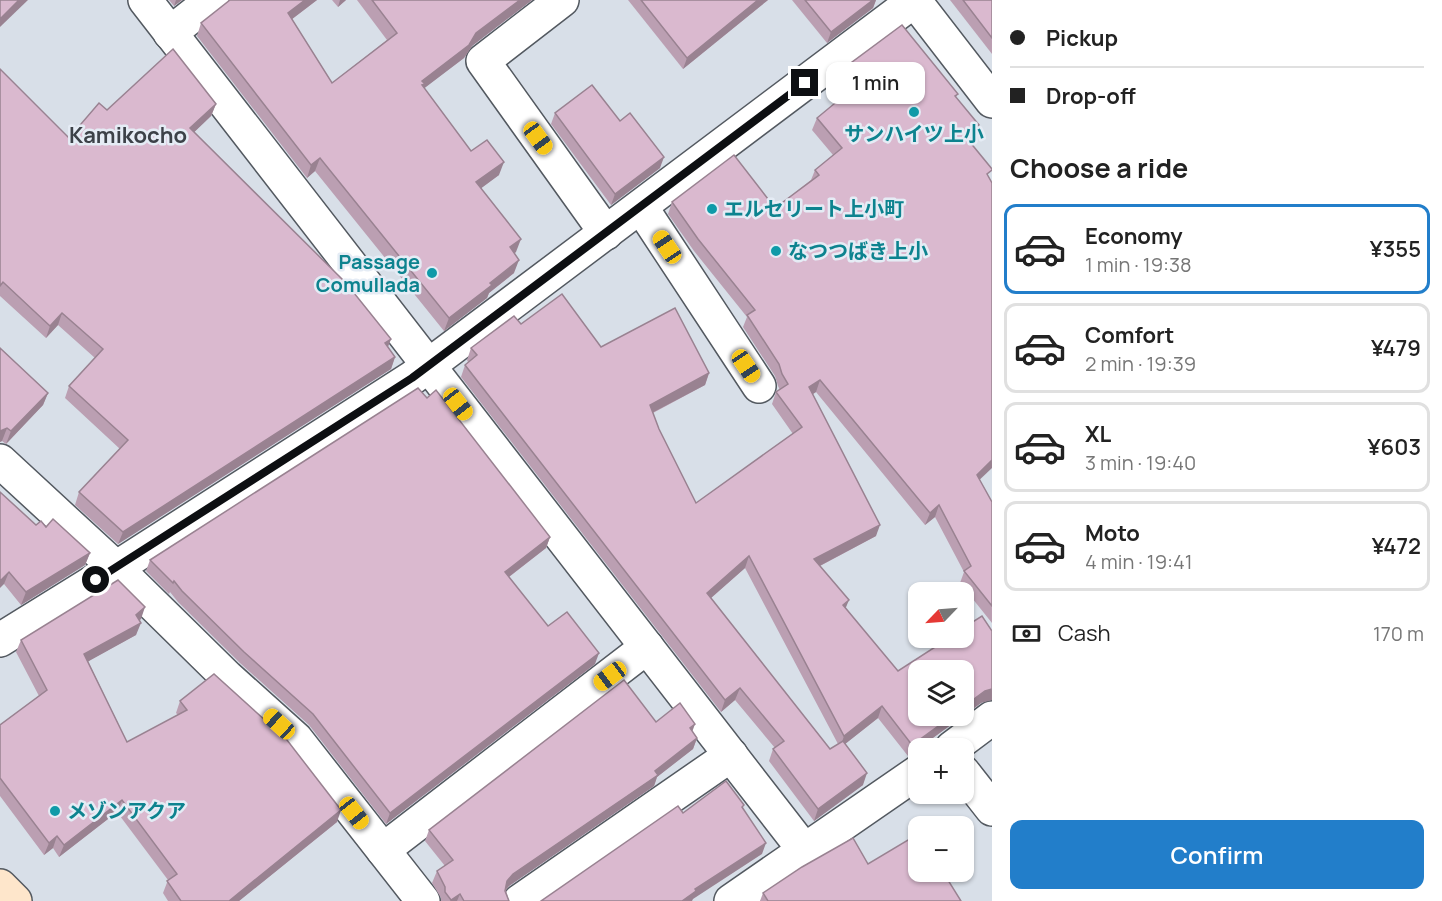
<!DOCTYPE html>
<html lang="en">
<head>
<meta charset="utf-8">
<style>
  body { margin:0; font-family:Manrope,"Noto Sans JP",sans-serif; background:#f2f2f2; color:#222; height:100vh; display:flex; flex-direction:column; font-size:22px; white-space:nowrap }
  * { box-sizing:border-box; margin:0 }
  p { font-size:20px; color:#767676 }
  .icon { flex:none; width:33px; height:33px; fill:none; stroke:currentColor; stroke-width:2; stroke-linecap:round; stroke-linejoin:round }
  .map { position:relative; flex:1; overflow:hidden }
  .details { display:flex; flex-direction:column; background:#fff; width:450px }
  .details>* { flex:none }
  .banner { display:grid; align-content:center; height:132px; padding:0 18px; background:#fff }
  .needle { width:39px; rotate:245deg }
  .buttons { position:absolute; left:908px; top:582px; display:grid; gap:12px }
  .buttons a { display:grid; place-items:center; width:66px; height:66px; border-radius:12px; background:#fff; box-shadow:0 2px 4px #0004; font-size:30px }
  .end { position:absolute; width:27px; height:27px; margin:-14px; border:8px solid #0d0f12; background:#fff; box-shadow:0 0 0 3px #fff }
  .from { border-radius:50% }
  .bubble { position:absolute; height:42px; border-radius:12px; background:#fff; box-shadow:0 2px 4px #0004; font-size:20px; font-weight:600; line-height:42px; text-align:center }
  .car { position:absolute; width:18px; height:36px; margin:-18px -9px; border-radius:8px; box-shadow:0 0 4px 2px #0007; background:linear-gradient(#f5c518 24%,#345 0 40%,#f5c518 0 76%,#345 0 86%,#f5c518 0) }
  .banner b { display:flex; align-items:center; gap:21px; height:57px; font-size:22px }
  .banner b+b { border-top:2px solid #e0e0e0 }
  .banner i { width:15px; height:15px; background:#222 }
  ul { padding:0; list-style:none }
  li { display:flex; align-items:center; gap:18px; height:90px; margin:0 12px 9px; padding:0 6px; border:3px solid #e0e0e0; border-radius:12px }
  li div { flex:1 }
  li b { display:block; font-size:22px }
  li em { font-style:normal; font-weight:600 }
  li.current { border-color:#227eca }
  li>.icon { width:54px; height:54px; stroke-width:1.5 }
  h2 { padding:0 18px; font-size:27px; line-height:72px }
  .pay { display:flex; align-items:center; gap:15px; height:66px; padding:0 18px; font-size:22px }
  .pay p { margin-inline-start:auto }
  .cta { display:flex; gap:12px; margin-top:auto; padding:12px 18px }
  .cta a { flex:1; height:69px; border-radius:12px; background:#227eca; color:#fff; font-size:24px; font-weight:600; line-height:69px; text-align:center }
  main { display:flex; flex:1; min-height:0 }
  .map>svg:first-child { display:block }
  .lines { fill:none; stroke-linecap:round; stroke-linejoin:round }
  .minor-casing { stroke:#535960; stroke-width:36 }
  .tertiary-casing { stroke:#535960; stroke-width:36 }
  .secondary-casing { stroke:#535960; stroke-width:36 }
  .minor { stroke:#fff; stroke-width:33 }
  .tertiary { stroke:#fff; stroke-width:33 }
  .secondary { stroke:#fee6cb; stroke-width:33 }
  .wall { fill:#bb9fb2; fill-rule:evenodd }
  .shaded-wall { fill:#998291 }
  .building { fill:#dab9cf; stroke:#998291; stroke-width:1.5 }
  .route { stroke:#0d0f12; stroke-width:8 }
  .culture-dot { fill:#0f9aa8; stroke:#e5ecf5; stroke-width:2 }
  .labels { text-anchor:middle; stroke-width:5; stroke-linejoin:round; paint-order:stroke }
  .culture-label { font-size:20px; font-weight:bold; fill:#0d838f; stroke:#e5ecf5; text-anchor:start }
  .quarter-label { font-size:22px; font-weight:bold; fill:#3c4148; stroke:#e5ecf5 }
</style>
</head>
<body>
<main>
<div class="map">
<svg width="992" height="901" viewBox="0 0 992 901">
  <rect width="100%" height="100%" fill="#d8dfe8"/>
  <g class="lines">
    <g class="minor-casing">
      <g id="minor">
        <polyline points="145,0 805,851"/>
        <polyline points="562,0 483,61 606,233"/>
        <polyline points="170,33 212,0"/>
        <polyline points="641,207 759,386"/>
        <polyline points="0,461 116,568 227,677 296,739 423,901"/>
        <polyline points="0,640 116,568 412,378 915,0"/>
        <polyline points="952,748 992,718"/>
        <polyline points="963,772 992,809"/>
        <polyline points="383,850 647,647"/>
        <polyline points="520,901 731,755"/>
      </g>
    </g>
    <g class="tertiary-casing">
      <g id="tertiary">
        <polyline points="914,0 992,101"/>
        <polyline points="731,901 918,772"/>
      </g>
    </g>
    <g class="secondary-casing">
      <polyline id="secondary" points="0,886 15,901"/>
    </g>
    <use href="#minor" class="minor"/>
    <use href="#tertiary" class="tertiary"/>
    <use href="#secondary" class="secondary"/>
  </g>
  <g class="wall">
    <polygon points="169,0 182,0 174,6"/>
    <polygon points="230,0 317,0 292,19 332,83 387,40 357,0 532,0 472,46 464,58 424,88 471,151 499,175 481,188 516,252 514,253 514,273 489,293 487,298 444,331 315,171 307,178 197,36 201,23"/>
    <polygon points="332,0 346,0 338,7"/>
    <polygon points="628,0 768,0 683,69"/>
    <polygon points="792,0 876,0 873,8 827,43"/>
    <polygon points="950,0 992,0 992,54"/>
    <polygon points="0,69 69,138 107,110 216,104 211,116 194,132 391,339 388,347 395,357 391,369 118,544 75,505 79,492 120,449 65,398 69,386 95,358 58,325 46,338 0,296"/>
    <path d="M832,77L958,94L956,97L974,137L969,141L989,178L980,480L992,502V623L960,583L964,572L935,517L925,525L816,392L813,394L876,536L820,566L846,609L898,671L981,703L908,756L878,718L845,744L863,785L814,821L769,761L773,749L775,748L735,700L721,712L461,377L465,365L468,362L467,360L471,348L521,324L601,347L709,373L705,385L653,413L659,429L696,503L793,434L772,404L776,392L780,390L778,386L775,376L743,327L747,317L694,251L668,214L672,202L775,208L811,180L815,170L833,155L812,130L817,118L838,101L828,89ZM745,568L838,744L830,749L711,598Z"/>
    <polygon points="555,113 660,168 611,205 551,124"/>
    <polygon points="0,348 48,393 43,405 6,444 2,441 0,442"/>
    <polygon points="0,492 36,525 46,527 90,553 85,565 21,605 4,584"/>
    <polygon points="550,537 546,548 509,577 548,626 595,664 386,824 309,725 240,663 178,602 170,592 169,594 146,571 150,560"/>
    <polygon points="141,619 139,620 136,635 88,661 127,742 178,715 176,713 180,701 337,822 239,901 168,901 163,893 168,880 117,812 59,857 53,848 44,855 0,796 0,725 39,696 16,652 21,640"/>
    <polygon points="656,722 692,732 697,738 693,749 657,777 654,786 509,886 506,890 509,901 441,901 441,898 432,883 437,871 445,866 425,841 429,830"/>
    <polygon points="868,864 961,901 760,901 763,893"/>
  </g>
  <g class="shaded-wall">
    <polygon points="19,0 28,0 0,27 0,19"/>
    <polygon points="176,0 182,0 174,6"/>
    <polygon points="305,0 317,0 283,26 288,13"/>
    <polygon points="340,0 346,0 338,7"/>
    <polygon points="520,0 532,0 472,46 464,58 422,90 422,81 476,33"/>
    <polygon points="758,0 768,0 683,69 687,58"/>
    <polygon points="873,0 876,0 873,8 827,43 831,32"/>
    <polygon points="216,104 211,116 185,141 190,128"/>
    <polygon points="979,125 974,137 961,148 965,136"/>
    <polygon points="664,157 660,168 611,205 615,194"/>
    <polygon points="320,158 315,171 307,178 311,165"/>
    <polygon points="504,162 499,175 472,195 476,182"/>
    <polygon points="521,239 516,252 505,261 510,247"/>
    <polygon points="519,260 514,273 489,293 487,298 444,331 449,318 490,283"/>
    <polygon points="62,313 58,325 46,338 50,326"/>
    <polygon points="391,339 386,351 385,343"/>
    <polygon points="395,357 391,369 118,544 123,532"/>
    <polygon points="709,373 705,385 646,416 650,405"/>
    <polygon points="820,380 816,392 805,399 809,387"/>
    <polygon points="48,393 43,405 6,444 11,431"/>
    <polygon points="7,428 2,441 0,442 0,431"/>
    <polygon points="992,460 992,468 973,486 977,475"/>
    <polygon points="939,505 935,517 925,525 930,513"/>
    <polygon points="880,525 876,536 810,571 814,559"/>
    <polygon points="550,537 546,548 501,583 505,572"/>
    <polygon points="90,553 85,565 21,605 26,592"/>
    <polygon points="749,556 745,568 703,605 707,593"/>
    <polygon points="9,572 4,584 0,588 0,581"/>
    <polygon points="849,600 844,612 843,605"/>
    <polygon points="145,607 141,619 132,627 136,615"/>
    <polygon points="141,623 136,635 80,666 84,654"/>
    <polygon points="599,653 595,664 386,824 390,813"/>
    <polygon points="740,688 735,700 721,712 725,700"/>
    <polygon points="992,689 992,700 981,703 908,756 912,745 952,716 963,716 963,707 985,691"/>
    <polygon points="882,706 878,718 840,748 844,736"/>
    <polygon points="695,724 691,735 690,728"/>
    <polygon points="697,738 693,749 657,777 654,786 509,886 503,892 507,881 513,874 655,771"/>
    <polygon points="867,773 863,785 814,821 818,809"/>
    <polygon points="122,800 117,812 59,857 64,845"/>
    <polygon points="341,810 337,822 239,901 229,901"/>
    <polygon points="57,836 53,848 44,855 49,843"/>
    <polygon points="766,843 762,854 693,899 692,901 682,901 695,889"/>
    <polygon points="460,894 457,901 450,901 451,900"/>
  </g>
  <g class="building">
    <polygon points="0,0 19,0 0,19"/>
    <polygon points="230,0 305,0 288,13 332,83 397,33 372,0 520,0 476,33 469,45 422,81 425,84 422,85 471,151 487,140 504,162 476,182 521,239 510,247 519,260 490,283 492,285 449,318 320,158 311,165 201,23"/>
    <polygon points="641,0 758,0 687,58"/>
    <polygon points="805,0 873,0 831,32"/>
    <polygon points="963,0 992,0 992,38"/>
    <polygon points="902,25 958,94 955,96 979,125 965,136 992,169 992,170 987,174 992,183 992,460 977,475 992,502 992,606 964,571 971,566 939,505 930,513 820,380 809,387 880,525 814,559 849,600 843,605 898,671 949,638 963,638 963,628 982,616 992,631 992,689 985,691 963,707 963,670 918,670 918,716 952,716 912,745 882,706 844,736 749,556 707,593 830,749 843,741 867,773 818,809 773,749 784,741 740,688 725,700 465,365 477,355 471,348 514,316 521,324 562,294 601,347 675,308 709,373 650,405 659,429 696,503 802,427 776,392 788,384 782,374 779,364 747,315 755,310 698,239 672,202 734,155 775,208 819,175 815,170 842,148 817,118 846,94 832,77"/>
    <polygon points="173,49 216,104 190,128 346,283 391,339 385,343 395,357 123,532 79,492 128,440 69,386 103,349 62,313 50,326 3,282 0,286 0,69 69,138 99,103 107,110"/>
    <polygon points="592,85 620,121 630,113 664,157 615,194 555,113"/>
    <polygon points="0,348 48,393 11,431 7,428 0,431"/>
    <polygon points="418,388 427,398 436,390 550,537 505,572 548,626 567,612 599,653 390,813 313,714 244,652 182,591 174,581 173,583 150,560"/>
    <polygon points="0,492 36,525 41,521 46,527 53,519 90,553 26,592 9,572 0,581"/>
    <polygon points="118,580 145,607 136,615 141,623 84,654 127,742 187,710 180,701 214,674 287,740 341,810 229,901 181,901 167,881 177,874 122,800 64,845 57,836 49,843 0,778 0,725 47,690 21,640"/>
    <polygon points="624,680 656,722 680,703 695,724 690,728 697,738 655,771 658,775 513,874 507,881 505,891 509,901 464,901 460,894 451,900 445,892 445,887 437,871 453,860 429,830"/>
    <polygon points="726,781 744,805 742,807 766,843 695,889 696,891 682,901 541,901 678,806 683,813"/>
    <polygon points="918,834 918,872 943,872 961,901 768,901 763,893 802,867 853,838 868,864"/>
  </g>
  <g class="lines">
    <polyline class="route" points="96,580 412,378 805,83"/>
  </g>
  <g class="culture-dot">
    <circle cx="914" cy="112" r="6"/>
    <circle cx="712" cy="209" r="6"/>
    <circle cx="776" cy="251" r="6"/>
    <circle cx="432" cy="273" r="6"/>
    <circle cx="55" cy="811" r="6"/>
  </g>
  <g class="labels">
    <g class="culture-label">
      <text x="914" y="141" text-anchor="middle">サンハイツ上小</text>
      <text x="724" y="216">エルセリート上小町</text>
      <text x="788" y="258">なつつばき上小</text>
      <text x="420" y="269" text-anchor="end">Passage<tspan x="420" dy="23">Comullada</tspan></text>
      <text x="67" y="818">メゾンアクア</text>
    </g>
    <g class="quarter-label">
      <text x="128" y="143">Kamikocho</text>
    </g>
  </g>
</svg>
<div class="buttons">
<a><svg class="needle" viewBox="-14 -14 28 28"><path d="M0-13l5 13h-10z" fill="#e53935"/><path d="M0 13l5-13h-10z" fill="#767676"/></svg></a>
<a><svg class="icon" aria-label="layers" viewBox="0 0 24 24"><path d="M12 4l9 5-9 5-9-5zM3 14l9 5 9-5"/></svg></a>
<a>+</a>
<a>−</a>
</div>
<i class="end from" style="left:96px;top:580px"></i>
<i class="end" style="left:805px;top:83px"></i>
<div class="bubble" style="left:826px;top:62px;width:99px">1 min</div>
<i class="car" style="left:538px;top:138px;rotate:144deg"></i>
<i class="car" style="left:667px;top:247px;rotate:326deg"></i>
<i class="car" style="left:746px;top:366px;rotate:146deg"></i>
<i class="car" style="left:458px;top:404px;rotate:142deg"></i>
<i class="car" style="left:610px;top:676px;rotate:233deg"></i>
<i class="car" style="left:279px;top:724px;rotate:312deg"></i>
<i class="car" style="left:354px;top:813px;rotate:142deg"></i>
</div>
<section class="details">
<div class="banner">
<b><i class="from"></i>Pickup</b>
<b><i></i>Drop-off</b>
</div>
<h2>Choose a ride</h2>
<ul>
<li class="current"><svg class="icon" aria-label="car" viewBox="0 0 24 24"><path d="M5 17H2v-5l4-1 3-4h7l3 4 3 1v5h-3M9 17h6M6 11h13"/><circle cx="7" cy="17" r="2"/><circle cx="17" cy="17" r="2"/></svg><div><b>Economy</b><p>1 min · 19:38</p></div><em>¥355</em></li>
<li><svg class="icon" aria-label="car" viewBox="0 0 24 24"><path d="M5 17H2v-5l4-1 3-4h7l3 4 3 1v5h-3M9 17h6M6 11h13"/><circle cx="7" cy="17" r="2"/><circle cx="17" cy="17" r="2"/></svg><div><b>Comfort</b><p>2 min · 19:39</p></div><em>¥479</em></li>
<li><svg class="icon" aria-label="car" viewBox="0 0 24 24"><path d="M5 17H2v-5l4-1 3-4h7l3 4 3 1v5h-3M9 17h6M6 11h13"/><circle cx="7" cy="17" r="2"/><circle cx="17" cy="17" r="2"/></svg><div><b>XL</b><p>3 min · 19:40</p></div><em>¥603</em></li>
<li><svg class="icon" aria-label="car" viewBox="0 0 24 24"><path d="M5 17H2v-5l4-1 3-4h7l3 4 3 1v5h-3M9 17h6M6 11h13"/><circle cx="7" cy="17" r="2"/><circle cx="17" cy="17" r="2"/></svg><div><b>Moto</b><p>4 min · 19:41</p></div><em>¥472</em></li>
</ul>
<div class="pay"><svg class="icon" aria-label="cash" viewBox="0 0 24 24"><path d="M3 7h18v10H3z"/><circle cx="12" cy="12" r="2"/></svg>Cash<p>170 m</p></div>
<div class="cta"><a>Confirm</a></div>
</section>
</main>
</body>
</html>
